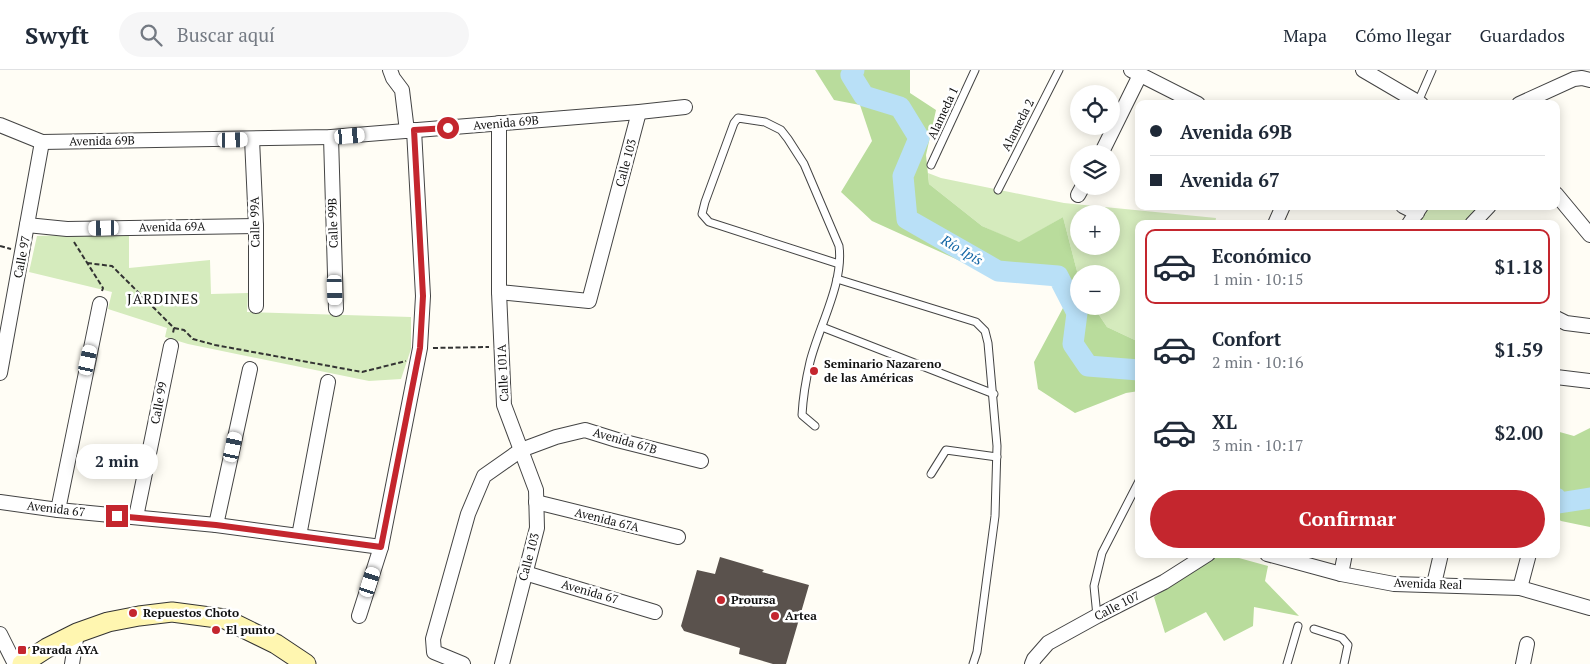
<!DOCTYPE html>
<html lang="es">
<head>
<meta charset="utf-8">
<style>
  body { margin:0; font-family:"PT Serif",serif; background:#f6f6f7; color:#1f2937; height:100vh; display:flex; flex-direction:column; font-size:19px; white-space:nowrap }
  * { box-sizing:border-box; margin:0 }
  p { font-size:16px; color:#747a83 }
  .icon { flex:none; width:28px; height:28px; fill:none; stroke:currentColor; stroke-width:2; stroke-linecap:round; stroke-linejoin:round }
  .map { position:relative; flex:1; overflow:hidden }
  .panel { position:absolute; left:1135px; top:150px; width:425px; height:338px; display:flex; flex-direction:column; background:#fff; border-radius:10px; box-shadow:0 2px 12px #0003 }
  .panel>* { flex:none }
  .top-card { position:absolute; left:1135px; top:30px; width:425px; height:110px; border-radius:10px; box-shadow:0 2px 12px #0003; display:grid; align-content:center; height:110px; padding:0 15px; background:#fff }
  .buttons { position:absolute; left:1070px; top:15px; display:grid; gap:10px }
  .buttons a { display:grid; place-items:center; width:50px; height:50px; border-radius:50%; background:#fff; box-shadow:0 2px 12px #0003; font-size:25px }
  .end { position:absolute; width:22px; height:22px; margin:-11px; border:6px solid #c4262e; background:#fff; box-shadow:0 0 0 2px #fff }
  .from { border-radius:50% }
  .bubble { position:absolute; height:35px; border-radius:18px; background:#fff; box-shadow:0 2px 12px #0003; font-size:16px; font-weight:700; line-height:35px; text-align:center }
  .car { position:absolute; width:15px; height:30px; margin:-15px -8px; border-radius:6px; box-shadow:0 0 4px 1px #0007; background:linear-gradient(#fff 24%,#345 0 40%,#fff 0 76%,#345 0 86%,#fff 0) }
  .top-card b { display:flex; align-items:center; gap:18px; height:48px; font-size:19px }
  .top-card b+b { border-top:1px solid #e0e1e3 }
  .top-card i { width:12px; height:12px; background:#1f2937 }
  ul { padding:9px 0 0; list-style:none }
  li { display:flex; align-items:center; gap:15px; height:75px; margin:0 10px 8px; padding:0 5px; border:2px solid transparent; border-radius:10px }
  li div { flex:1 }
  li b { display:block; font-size:19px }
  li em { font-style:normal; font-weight:700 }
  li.selected { border-color:#c4262e }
  li>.icon { width:45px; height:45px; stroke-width:1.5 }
  .cta { display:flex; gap:10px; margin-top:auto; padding:10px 15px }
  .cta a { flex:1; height:58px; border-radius:30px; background:#c4262e; color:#fff; font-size:20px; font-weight:700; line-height:58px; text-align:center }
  header { display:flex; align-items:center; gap:30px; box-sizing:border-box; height:70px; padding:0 25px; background:#fff; border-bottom:1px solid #e0e1e3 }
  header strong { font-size:24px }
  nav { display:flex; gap:28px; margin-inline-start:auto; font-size:18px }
  .search { width:350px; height:45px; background:#f6f6f7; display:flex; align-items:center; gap:12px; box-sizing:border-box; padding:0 18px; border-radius:28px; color:#747a83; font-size:19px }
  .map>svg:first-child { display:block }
  .green { fill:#d5ebbd; fill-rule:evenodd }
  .forest { fill:#b9dc9c }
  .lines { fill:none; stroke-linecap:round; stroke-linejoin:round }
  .river { stroke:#b9e0f7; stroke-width:21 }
  .building { fill:#5a524d }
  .service-casing { stroke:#444; stroke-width:9 }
  .minor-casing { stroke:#444; stroke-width:16 }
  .secondary-casing { stroke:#333; stroke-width:21 }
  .path { stroke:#333; stroke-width:2; stroke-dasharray:5 2.5; stroke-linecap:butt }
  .service { stroke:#fff; stroke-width:7 }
  .minor { stroke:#fff; stroke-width:14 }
  .secondary { stroke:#fff6b0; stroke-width:19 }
  .route { stroke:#c4262e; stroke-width:6 }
  .poi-dot { fill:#c4262e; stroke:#fff; stroke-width:2 }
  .labels { text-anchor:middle; stroke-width:5; stroke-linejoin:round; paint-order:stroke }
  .street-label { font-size:12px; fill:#111; stroke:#fff }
  .poi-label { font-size:12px; font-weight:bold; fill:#111; stroke:#fff; text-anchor:start }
  .water-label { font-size:14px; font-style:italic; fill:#1768a6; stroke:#fff }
  .neighbourhood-label { font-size:14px; letter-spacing:1px; fill:#111; stroke:#fff }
</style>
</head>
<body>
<header>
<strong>Swyft</strong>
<div class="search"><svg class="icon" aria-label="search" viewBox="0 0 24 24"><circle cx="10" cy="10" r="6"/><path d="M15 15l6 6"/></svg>Buscar aquí</div>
<nav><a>Mapa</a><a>Cómo llegar</a><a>Guardados</a></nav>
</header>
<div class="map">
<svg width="1590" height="594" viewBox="0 0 1590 594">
  <rect width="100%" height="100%" fill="#fffdf5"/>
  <g class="green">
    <path d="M928,103L941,108L1064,133L1216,148L1215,154H1139V272L1107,257L1093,236H1111V204H1079V209L1063,147L1019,173L982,156L929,114ZM1079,144H1111V176H1079Z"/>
    <polygon points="1428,136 1480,136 1463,154 1416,154"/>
    <polygon points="129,163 129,198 210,190 211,224 248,223 247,242 411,247 411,279 401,309 369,311 188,274 165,267 167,258 108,239 112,222 29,202 37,166"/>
  </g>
  <g class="forest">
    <polygon points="815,0 910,0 910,23 936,40 926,85 929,114 982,156 1019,172 1063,147 1079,209 1079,236 1093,236 1107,257 1139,272 1139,321 1126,323 1075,343 1038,319 1034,292 1064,236 1056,213 989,204 872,151 841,122 872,71 860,35 834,30"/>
    <polygon points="1590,358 1590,457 1561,451 1556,447 1556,361 1574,366"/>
    <polygon points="1217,484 1241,484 1239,488 1268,496 1265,511 1299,546 1254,537 1253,556 1224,571 1206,542 1165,563 1154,527"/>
  </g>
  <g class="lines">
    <g class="river">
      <polyline points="854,0 851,5 864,26 900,37 919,68 903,106 907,149 998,201 1058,206 1077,243 1073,274 1088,296 1139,300"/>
      <polyline points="1556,428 1559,433 1590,428"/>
    </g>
  </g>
  <polygon class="building" points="720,487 764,500 762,502 809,515 786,594 773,594 739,584 740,578 684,561 681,556 697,500 715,504"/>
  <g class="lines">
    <g class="service-casing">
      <g id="service">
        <polyline points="1418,32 1432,0"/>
        <polyline points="931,95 975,0"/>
        <polyline points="998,120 1059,0"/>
        <polyline points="837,209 976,252 985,261 988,273 997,376 995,446 977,582 973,594"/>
        <polyline points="822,257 994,324"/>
        <path d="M815,356L802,345C803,327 806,309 810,292C819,256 844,213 839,176L804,94L788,69L781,60L765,52L738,48L734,53L705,132L702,144L709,152L839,194"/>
        <polyline points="931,404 946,380 997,387"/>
        <polyline points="1097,546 1094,516 1102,483 1139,411"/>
        <polyline points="1314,559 1342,568 1348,575 1344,594"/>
        <polyline points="1287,594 1298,556"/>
      </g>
    </g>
    <g class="minor-casing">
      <g id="minor">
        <polyline points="390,0 393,8 402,20 407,61"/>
        <polyline points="1131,0 1198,34"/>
        <polyline points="1363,0 1421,34"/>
        <polyline points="1519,34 1574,9 1582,8 1590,10"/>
        <polyline points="499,53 499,222 504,335 536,420 537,458 502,594"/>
        <polyline points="0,55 42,72 331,67 639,42 685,37"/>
        <polyline points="331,67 336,239"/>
        <polyline points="252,69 256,156 256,236"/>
        <polyline points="1101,84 1140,5"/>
        <polyline points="1556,124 1590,165"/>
        <polyline points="1078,125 1083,116"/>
        <polyline points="1403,136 1417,143"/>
        <polyline points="1275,154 1283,136"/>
        <polyline points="1409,154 1421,136"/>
        <polyline points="1472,154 1489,136"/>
        <polyline points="27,155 67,159 256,156"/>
        <polyline points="499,222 589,231 639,42"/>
        <polyline points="1556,248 1566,253 1590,256"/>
        <polyline points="0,303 42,72"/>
        <polyline points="1556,307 1590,311"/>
        <polyline points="0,432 58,440 216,455 381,477"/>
        <polyline points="536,432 678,467"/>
        <polyline points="58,440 100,234"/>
        <polyline points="136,447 171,276"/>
        <polyline points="216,455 250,299"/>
        <polyline points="299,466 328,312"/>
        <polyline points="1267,484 1341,504 1394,514 1520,518 1590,538"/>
        <polyline points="525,503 655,542"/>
        <polyline points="1341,504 1345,484"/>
        <polyline points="1434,514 1441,484"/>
        <polyline points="1520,518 1529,484"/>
        <polyline points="359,546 381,477 420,278 423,226 414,60"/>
        <polyline points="0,564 15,594"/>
        <polyline points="72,594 77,563"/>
        <polyline points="463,594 434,582 433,569 468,444 484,406 521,380 556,367 585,360 617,370 701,391"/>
        <polyline points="1032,594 1034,589 1048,573 1097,546 1164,512 1208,484"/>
        <polyline points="1523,594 1527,574"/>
      </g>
    </g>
    <g class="secondary-casing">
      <polyline id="secondary" points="22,594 47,578 77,563 108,552 139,546 172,542 225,549 276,574 306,594"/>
    </g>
    <g class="path">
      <polyline points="74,172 103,218 102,221"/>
      <polyline points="0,176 11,179"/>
      <polyline points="87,193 112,196 174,258 173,263"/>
      <polyline points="174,258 184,260 193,269 215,275 362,302 406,291"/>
      <polyline points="433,278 489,277"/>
    </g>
    <use href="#service" class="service"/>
    <use href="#minor" class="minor"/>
    <use href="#secondary" class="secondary"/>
  </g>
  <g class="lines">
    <polyline class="route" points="117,446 216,455 381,477 420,278 423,226 414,60 448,58"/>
  </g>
  <g class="poi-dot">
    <circle cx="814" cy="301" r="5"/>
    <circle cx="721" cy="530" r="5"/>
    <circle cx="133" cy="543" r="5"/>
    <circle cx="775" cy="546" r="5"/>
    <circle cx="216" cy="560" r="5"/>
    <rect x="17" y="575" width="10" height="10" rx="2.5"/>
  </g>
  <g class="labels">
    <g class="street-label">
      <text transform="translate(943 43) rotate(-65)" y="4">Alameda 1</text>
      <text transform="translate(506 53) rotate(-5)" y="4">Avenida 69B</text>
      <text transform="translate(1018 55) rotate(-63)" y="4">Alameda 2</text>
      <text transform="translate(102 71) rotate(-1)" y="4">Avenida 69B</text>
      <text transform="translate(626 93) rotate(-75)" y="4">Calle 103</text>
      <text transform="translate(255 152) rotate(-91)" y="4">Calle 99A</text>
      <text transform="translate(333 153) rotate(-92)" y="4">Calle 99B</text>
      <text transform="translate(172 157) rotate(-1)" y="4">Avenida 69A</text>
      <text transform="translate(22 187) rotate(-79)" y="4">Calle 97</text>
      <text transform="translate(503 303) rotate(-93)" y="4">Calle 101A</text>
      <text transform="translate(159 333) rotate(-79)" y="4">Calle 99</text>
      <text transform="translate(625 371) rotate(16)" y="4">Avenida 67B</text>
      <text transform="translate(56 439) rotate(7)" y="4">Avenida 67</text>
      <text transform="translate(607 450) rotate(14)" y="4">Avenida 67A</text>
      <text transform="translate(529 487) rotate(-75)" y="4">Calle 103</text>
      <text transform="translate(1428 514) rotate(2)" y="4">Avenida Real</text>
      <text transform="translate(590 522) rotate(16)" y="4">Avenida 67</text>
      <text transform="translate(1117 536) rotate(-27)" y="4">Calle 107</text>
    </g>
    <g class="poi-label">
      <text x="824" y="298">Seminario Nazareno<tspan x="824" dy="14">de las Américas</tspan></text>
      <text x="731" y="534">Proursa</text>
      <text x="143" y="547">Repuestos Choto</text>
      <text x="785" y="550">Artea</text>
      <text x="226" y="564">El punto</text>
      <text x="32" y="584">Parada AYA</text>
    </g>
    <g class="water-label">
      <text transform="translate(962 180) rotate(30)" y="5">Río Ipís</text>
    </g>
    <g class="neighbourhood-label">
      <text x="163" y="234">JARDINES</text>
    </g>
  </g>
</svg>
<div class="buttons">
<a><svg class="icon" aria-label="locate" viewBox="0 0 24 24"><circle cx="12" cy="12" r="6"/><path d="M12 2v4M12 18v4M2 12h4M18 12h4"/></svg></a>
<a><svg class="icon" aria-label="layers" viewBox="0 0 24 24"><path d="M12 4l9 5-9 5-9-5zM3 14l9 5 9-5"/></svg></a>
<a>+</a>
<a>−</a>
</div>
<i class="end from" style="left:448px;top:58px"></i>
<i class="end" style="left:117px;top:446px"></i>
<div class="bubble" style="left:76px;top:374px;width:82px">2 min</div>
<i class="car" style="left:350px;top:66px;rotate:85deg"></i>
<i class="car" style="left:233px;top:70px;rotate:89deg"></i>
<i class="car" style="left:104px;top:158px;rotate:269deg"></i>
<i class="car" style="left:335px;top:220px;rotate:178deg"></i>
<i class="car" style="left:88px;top:290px;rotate:12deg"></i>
<i class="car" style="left:233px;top:377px;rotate:12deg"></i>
<i class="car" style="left:370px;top:512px;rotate:18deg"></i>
<div class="top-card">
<b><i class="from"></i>Avenida 69B</b>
<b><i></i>Avenida 67</b>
</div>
<section class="panel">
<ul>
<li class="selected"><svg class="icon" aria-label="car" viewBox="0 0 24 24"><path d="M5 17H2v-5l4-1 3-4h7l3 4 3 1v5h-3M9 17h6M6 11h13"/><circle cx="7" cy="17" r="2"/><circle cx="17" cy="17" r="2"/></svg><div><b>Económico</b><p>1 min · 10:15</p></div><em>$1.18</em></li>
<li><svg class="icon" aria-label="car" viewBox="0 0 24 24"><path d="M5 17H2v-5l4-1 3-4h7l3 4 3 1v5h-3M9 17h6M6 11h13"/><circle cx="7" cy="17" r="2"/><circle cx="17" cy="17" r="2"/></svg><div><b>Confort</b><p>2 min · 10:16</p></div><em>$1.59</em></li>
<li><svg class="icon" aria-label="car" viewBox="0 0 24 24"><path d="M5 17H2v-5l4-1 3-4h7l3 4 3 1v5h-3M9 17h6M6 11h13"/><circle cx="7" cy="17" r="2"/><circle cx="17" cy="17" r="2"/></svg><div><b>XL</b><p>3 min · 10:17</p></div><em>$2.00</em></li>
</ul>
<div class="cta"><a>Confirmar</a></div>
</section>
</div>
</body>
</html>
